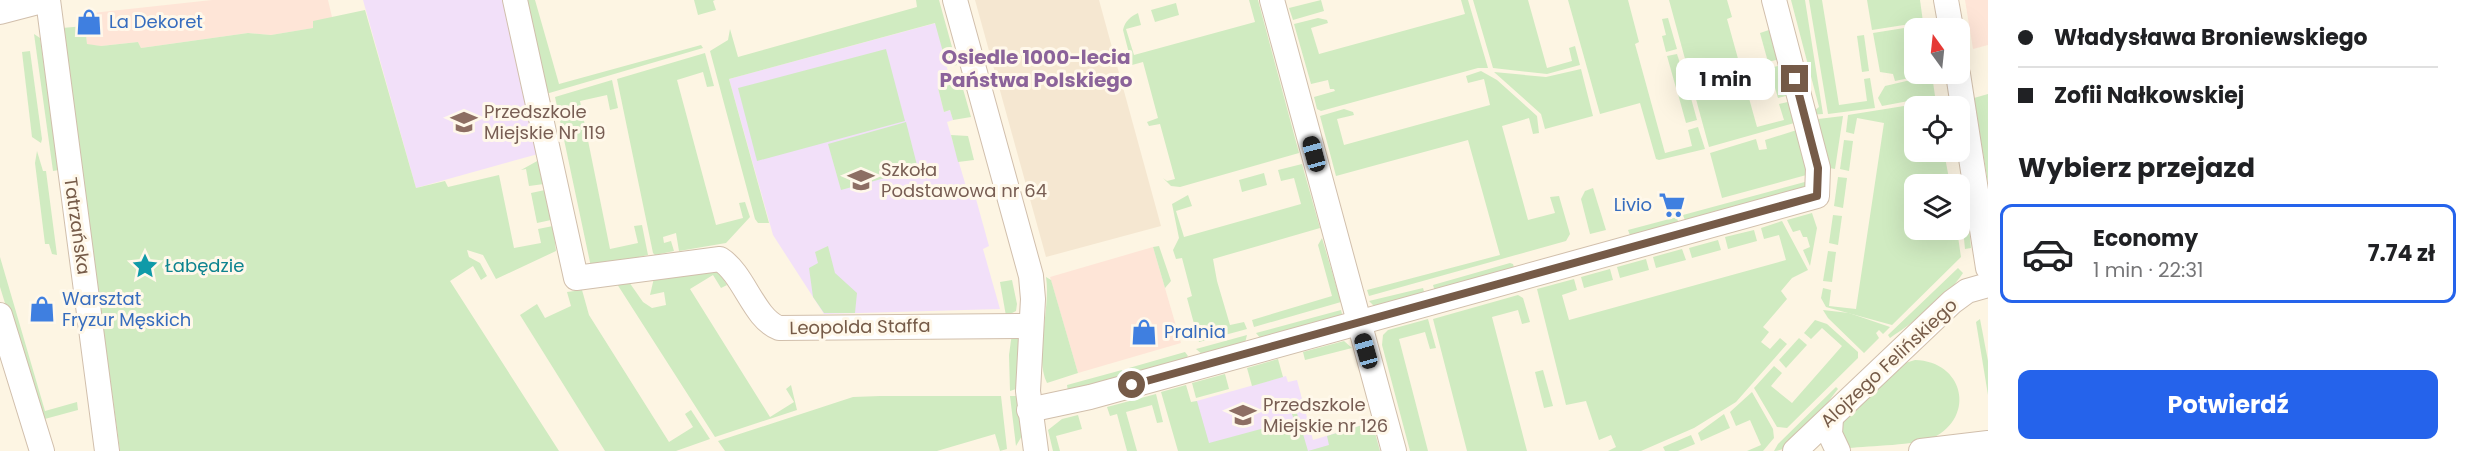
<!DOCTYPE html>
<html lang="pl">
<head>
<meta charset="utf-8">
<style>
  body { margin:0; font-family:Poppins,sans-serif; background:#f6f6f6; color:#202124; height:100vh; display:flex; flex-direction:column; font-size:22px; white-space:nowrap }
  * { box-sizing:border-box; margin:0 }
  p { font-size:20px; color:#757577 }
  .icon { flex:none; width:33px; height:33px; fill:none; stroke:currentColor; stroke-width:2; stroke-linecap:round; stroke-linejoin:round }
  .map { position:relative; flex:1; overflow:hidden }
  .drawer { display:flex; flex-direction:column; background:#fff; width:480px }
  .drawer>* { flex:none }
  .top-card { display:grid; align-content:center; height:132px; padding:0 30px; background:#fff }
  .needle { width:39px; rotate:345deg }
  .tools { position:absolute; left:1904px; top:18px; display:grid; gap:12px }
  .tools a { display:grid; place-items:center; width:66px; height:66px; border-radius:12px; background:#fff; box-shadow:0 6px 24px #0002; font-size:30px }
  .end { position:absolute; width:27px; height:27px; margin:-14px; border:8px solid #765b48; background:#fff; box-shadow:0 0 0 3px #fff }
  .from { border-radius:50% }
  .bubble { position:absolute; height:42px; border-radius:12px; background:#fff; box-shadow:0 6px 24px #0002; font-size:20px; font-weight:700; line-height:42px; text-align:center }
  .car { position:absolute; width:18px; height:36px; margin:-18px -9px; border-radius:8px; box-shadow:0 0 4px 2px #0007; background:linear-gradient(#222 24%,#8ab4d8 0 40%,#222 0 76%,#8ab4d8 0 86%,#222 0) }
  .top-card b { display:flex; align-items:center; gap:21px; height:57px; font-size:22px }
  .top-card b+b { border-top:2px solid #e0e0e0 }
  .top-card i { width:15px; height:15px; background:#202124 }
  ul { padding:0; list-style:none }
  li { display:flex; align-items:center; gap:18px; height:99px; margin:0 12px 9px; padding:0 18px; border:3px solid transparent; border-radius:12px }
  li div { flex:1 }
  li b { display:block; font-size:22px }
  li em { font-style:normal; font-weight:700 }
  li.current { border-color:#2563eb }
  li>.icon { width:54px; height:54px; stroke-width:1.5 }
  h2 { padding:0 30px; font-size:27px; line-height:72px }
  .cta { display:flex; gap:12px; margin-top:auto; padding:12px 30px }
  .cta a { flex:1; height:69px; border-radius:12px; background:#2563eb; color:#fff; font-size:24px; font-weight:700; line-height:69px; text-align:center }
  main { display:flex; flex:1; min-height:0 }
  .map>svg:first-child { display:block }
  .residential { fill:#f5e7d1 }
  .commercial { fill:#fee5d7 }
  .education { fill:#f2e0f9 }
  .green { fill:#d0ebc1 }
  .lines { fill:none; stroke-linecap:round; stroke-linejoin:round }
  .minor-casing { stroke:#d1bfac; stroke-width:26 }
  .minor { stroke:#fff; stroke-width:24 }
  .route { stroke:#765b48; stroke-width:8 }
  .labels { text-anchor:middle; stroke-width:6; stroke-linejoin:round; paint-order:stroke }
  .shop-label { font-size:18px; fill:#366cbe; stroke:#fff8ea; text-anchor:start }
  .education-label { font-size:18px; fill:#785e54; stroke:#fff8ea; text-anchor:start }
  .street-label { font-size:18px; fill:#765b48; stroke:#fff8ea }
  .culture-label { font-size:18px; fill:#0d838f; stroke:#fff8ea; text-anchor:start }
  .neighbourhood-label { font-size:20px; font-weight:bold; fill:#8b639a; stroke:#fff8ea }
</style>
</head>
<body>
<main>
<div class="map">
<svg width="1988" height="451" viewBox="0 0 1988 451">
  <rect width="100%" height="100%" fill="#fdf5e3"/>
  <polygon class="residential" points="975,0 1099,0 1161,226 1046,257"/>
  <g class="commercial">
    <polygon points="212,0 328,0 332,17 314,28 271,35 248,33 141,48 138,42 101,46 87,45 83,14"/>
    <polygon points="1965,0 1988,0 1988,45 1973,49"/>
    <polygon points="1153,247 1181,343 1078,373 1050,277"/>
  </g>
  <g class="education">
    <polygon points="363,0 506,0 538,154 416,188"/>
    <polygon points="936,23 951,84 938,88 944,112 950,110 953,120 947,122 970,200 976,199 989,246 983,249 1000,309 824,314 773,235 729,79"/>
    <polygon points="1286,376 1288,382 1297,380 1313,440 1372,422 1380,451 1190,451 1193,402"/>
  </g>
  <g class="green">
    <polygon points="519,0 535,0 559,84 701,45 703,48 539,96"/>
    <polygon points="694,0 715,0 713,1 716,10 698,15"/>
    <polygon points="916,0 939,0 957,65 947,67 935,23 729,79 769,223 758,223 755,219 710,51 728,40 730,29 738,57 917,7"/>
    <path d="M1249,0H1258L1299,153L1180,187L1171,186L1163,178L1167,181L1175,179L1160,124L1149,126L1147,122L1158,118L1143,62L1132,65L1123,30C1125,21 1130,17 1138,13L1141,25L1126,29L1134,55L1255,22Z"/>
    <polygon points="1321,0 1324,11 1293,20 1289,8"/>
    <polygon points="1461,0 1468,0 1488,68 1478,68 1321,111 1317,109 1314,97 1335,91 1334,89 1330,89 1328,80 1311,84 1294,24 1318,18 1327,20 1328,23 1311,28 1319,54 1465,14"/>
    <polygon points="1473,0 1528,0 1547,68 1572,61 1569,48 1575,46 1580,65 1547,74 1493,68"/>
    <polygon points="1568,0 1628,0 1639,42 1635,44 1665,153 1692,146 1688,130 1698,127 1705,149 1659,160 1656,159 1640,103 1600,114"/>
    <polygon points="1669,0 1727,0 1732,17 1727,19 1757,127 1784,120 1779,104 1792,101 1798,122 1709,147"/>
    <polygon points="1791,0 1805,0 1823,114 1809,115 1819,107"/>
    <polygon points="1809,0 1822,0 1839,105 1867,101 1864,79 1870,78 1875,108 1828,114"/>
    <polygon points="1867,0 1920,0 1923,22 1872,30"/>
    <polygon points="1176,3 1179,15 1155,22 1151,10"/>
    <polygon points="365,10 416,188 445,181 448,187 499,175 514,248 541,243 538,229 553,226 556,251 496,279 483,255 467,250 469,257 480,263 487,276 481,280 473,266 450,281 559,451 120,451 62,28 85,26 87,44 101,46 138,42 141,48 248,33 271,35 313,28 313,21"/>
    <polygon points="1668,18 1677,49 1666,52 1662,36 1666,35 1662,19"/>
    <polygon points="1923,25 1924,28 1914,28 1914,74 1929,74 1895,81 1893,74 1880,72 1873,33"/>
    <polygon points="1772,29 1780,59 1768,62 1760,33"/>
    <polygon points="34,34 40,38 59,170 53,171"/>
    <polygon points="1864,35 1869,71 1862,72 1857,36"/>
    <polygon points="886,49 905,121 757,161 738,88"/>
    <polygon points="30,51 42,139 41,143 32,137 22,52"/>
    <polygon points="705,53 714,86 707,87 703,72 677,80 716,225 743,218 739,203 745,202 750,217 726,243 679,251 676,233 663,237 664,243 671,241 674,251 655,255 653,253 617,79"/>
    <polygon points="1677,54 1687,85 1676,88 1667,56"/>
    <polygon points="1782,65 1790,95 1778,98 1769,68"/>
    <polygon points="1581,69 1593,116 1545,129 1541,114 1494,72 1546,77"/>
    <polygon points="1481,71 1497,80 1537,116 1539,133 1533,134 1529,118 1502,126 1528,220 1555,213 1550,197 1559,196 1570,234 1566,241 1369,296 1367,290 1500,255 1468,140 1336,176 1320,116 1344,109 1353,112 1354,115 1337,119 1344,145 1490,105 1484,79 1468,83 1466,76"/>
    <polygon points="1932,75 1935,96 1882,106 1878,98 1885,86"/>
    <polygon points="612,80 618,108 610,110 607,95 580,101 610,249 638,243 634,226 642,225 648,255 591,267 555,97"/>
    <polygon points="961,82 971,117 953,120 950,110 944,112 938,88"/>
    <polygon points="1689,91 1697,120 1686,123 1678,94"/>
    <polygon points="1988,94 1988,183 1974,98"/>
    <polygon points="1935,101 1936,106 1914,106 1914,152 1944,152 1950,184 1914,184 1914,230 1957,230 1961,257 1892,325 1826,307 1821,298 1823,288 1831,290 1829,306 1856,309 1884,123 1857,118 1854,134 1846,132 1848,115"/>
    <polygon points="1843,116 1835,169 1824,167 1810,120"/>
    <polygon points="906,122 918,169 841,190 828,144"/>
    <polygon points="1800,129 1810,174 1722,198 1710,153 1756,139 1759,150 1767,149 1765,140"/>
    <polygon points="951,135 968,136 974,160 958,162"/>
    <polygon points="1844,140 1853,141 1849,171 1840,169"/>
    <polygon points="37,151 43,171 46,171 57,255 52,254 49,244 45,244 35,163"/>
    <polygon points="539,160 544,184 529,186 526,169 521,170"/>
    <polygon points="1302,164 1320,228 1213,259 1217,281 1230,325 1244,322 1247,329 1199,342 1187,298 1192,296 1182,258 1176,259 1173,250 1179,238 1172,204 1188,195 1192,206 1176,211 1184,237 1301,204 1294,178 1281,181 1278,170"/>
    <polygon points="1264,173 1267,185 1242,192 1239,180"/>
    <polygon points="1838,177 1847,178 1843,208 1834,206"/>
    <polygon points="1812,180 1806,191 1686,223 1683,215"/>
    <polygon points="1965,186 1971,248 1965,249 1959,187"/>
    <polygon points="1593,188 1606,230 1590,234 1581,199 1585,191"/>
    <polygon points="545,190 551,220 537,223 531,193"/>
    <polygon points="1812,213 1817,228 1810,266 1803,250 1810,247 1807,237 1803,237 1800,230 1793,232 1787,220"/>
    <polygon points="1833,215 1842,216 1838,245 1829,243"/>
    <polygon points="1677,217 1679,226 1631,238 1628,230"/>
    <polygon points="1782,221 1808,270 1792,278 1781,291 1787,299 1763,327 1769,332 1761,342 1770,349 1780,338 1787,344 1736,402 1694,428 1641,451 1608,451 1616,447 1611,435 1599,440 1586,401 1566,405 1537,289 1574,279 1577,290 1562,295 1569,320 1786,260 1779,235 1764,239 1761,228"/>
    <polygon points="1754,230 1757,241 1728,249 1725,237"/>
    <polygon points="1322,238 1341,302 1254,327 1252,320 1332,296 1318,245"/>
    <polygon points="1718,240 1721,250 1692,258 1689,248"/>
    <polygon points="828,246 835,273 857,293 855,313 824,313 813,297 809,268 818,263 815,252"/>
    <polygon points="1159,246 1171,281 1165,288 1153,247"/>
    <polygon points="1682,249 1686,260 1656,268 1653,257"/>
    <polygon points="1828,251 1836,252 1832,282 1823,281"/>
    <polygon points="0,257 45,411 77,402 78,410 41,420 0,287"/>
    <polygon points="1646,259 1649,270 1620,278 1617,267"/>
    <polygon points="1510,263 1513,264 1515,271 1435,292 1433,285"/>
    <path d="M1958,268L1963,273C1945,300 1916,320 1890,338L1888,335Z"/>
    <polygon points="711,269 720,274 727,285 721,288 713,275 690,289 770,417 794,402 786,389 791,385 797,410 715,437 617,284 629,282 643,302 652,308 666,305 664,292 650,295 654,278"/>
    <polygon points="1610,269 1613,280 1584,288 1581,277"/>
    <path d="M1046,277L1051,280L1078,373L1047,383C1034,356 1051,309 1046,277Z"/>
    <polygon points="1012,280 1017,304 1016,311 1006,316 1000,282"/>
    <polygon points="1423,288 1425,295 1374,306 1369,301"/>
    <polygon points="582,290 589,315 669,442 693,427 685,414 691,410 710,439 676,451 605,451 520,315 537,304 545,318 571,306 567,292"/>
    <polygon points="1518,295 1523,298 1530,322 1522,324 1518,310 1492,317 1527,451 1467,451 1433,319"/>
    <polygon points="1341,310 1342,314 1336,318 1261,339 1256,333"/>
    <polygon points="1823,310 1849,313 1890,327 1883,334 1879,330 1876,333 1879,338 1864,353 1828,318"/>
    <polygon points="1428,319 1436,348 1430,349 1425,332 1399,339 1428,451 1410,451 1382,345 1383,335 1388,330"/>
    <polygon points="1980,319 1988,361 1988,395 1976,322"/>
    <polygon points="1815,320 1827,324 1858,352 1858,358 1787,428 1777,427 1754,388 1774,366 1782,373 1771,386 1792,403 1842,346 1822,328 1811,339 1804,333"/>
    <polygon points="1012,333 1021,340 1016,389 1010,391 1009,355"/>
    <polygon points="1247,335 1245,343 1203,355 1196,349"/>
    <polygon points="1799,338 1807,345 1786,368 1779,360"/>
    <polygon points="1344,341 1352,348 1305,360 1303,352"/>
    <polygon points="1185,352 1188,356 1183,360 1131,374 1129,368"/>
    <polygon points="1278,359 1283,377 1252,386 1247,368"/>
    <path d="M1915,360C1963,361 1977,416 1933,438C1917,445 1869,446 1849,448L1837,425L1902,364Z"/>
    <polygon points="1122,370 1124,377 1068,392 1067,385"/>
    <polygon points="1543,370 1553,406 1544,408 1535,372"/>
    <polygon points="1225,374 1229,389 1196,398 1192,383"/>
    <polygon points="1186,385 1191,402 1197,401 1209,443 1294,420 1291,411 1296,410 1308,451 1329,445 1327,436 1372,422 1380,451 1178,451 1161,392"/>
    <path d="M1836,387L1838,389C1824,406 1797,451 1774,451L1778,444Z"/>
    <polygon points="1752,392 1773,429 1774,438 1763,451 1747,451 1761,445 1750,420 1736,426 1730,412"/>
    <polygon points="1156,394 1163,422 1157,423 1152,405 1126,412 1137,451 1127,451 1117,414 1110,416 1107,407"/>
    <polygon points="880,396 1001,396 1007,449 1000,451 995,434 937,451 725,451 718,441 853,397"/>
    <polygon points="1010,396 1021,396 1023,434 1016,446"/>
    <polygon points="1724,414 1730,428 1701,441 1698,433"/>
    <polygon points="1078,415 1082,429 1056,436 1060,451 1053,451 1048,430 1062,419"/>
    <polygon points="1691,435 1695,444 1678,451 1665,451 1663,447"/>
  </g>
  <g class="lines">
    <g class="minor-casing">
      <g id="minor">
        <polyline points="48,0 107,451"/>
        <path d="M515,0L576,278L720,259C744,274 754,319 779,328L1031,326"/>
        <polyline points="955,0 1031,276 1033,299 1028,391 1036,451"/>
        <polyline points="1272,0 1394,451"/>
        <polyline points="1946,0 1951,28"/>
        <polyline points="0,12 46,0"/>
        <polyline points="1958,74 1988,268"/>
        <polyline points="0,315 42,451"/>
        <polyline points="1029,410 1090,397 1817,196 1818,168 1774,0"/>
        <polyline points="1831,418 1830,434 1838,451"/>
        <polyline points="1795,451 1952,302 1967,291 1988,285"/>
        <polyline points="1921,451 1988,443"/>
      </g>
    </g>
    <use href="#minor" class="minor"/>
  </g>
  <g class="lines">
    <polyline class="route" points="1132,385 1817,196 1818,168 1795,79"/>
  </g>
  <defs>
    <g id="shop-bare" transform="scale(2.07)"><path d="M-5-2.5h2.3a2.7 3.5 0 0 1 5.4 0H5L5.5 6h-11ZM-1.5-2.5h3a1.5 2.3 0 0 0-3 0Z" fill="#3f7fe0" stroke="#fff8ea" stroke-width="2.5" paint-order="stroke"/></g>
    <g id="school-bare" transform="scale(2.07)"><path d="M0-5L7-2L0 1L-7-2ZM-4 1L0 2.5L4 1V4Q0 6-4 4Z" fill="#8d6e63" stroke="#fff8ea" stroke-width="2.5" paint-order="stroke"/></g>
    <g id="supermarket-bare" transform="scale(2.07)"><path d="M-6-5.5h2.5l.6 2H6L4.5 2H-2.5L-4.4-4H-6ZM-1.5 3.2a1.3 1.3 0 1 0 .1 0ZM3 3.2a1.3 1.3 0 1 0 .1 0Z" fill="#3f7fe0" stroke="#fff8ea" stroke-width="2.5" paint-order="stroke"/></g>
    <g id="sight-bare" transform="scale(2.07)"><path d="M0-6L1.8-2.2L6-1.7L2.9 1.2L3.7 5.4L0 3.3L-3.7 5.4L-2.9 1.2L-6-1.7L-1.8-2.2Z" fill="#0f9aa8" stroke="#fff8ea" stroke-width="2.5" paint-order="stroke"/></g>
  </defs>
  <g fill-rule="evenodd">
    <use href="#shop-bare" x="89" y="22"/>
    <use href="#school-bare" x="464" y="122"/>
    <use href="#school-bare" x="861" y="180"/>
    <use href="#supermarket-bare" x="1672" y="205"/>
    <use href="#sight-bare" x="145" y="266"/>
    <use href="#shop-bare" x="42" y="309"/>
    <use href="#shop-bare" x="1144" y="332"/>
    <use href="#school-bare" x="1243" y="415"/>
  </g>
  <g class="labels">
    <g class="shop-label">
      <text x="109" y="28">La Dekoret</text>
      <text x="1652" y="211" text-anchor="end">Livio</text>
      <text x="62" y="305">Warsztat<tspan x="62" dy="21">Fryzur Męskich</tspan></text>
      <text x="1164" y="338">Pralnia</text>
    </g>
    <g class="education-label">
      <text x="484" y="118">Przedszkole<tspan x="484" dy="21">Miejskie Nr 119</tspan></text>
      <text x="881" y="176">Szkoła<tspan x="881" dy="21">Podstawowa nr 64</tspan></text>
      <text x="1263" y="411">Przedszkole<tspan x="1263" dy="21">Miejskie nr 126</tspan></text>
    </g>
    <g class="street-label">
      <text transform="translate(77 226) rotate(82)" y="6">Tatrzańska</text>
      <text transform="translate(860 327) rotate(-1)" y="6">Leopolda Staffa</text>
      <text transform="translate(1889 363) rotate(-43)" y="6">Alojzego Felińskiego</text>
    </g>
    <g class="culture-label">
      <text x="165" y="272">Łabędzie</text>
    </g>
    <g class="neighbourhood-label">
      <text x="1036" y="64">Osiedle 1000-lecia<tspan x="1036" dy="23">Państwa Polskiego</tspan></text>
    </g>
  </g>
</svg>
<div class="tools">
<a><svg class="needle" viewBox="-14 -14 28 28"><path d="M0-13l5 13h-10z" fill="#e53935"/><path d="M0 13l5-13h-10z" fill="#757577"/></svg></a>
<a><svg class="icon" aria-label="locate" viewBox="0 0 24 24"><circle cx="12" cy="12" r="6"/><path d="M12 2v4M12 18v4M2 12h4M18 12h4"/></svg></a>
<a><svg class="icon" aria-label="layers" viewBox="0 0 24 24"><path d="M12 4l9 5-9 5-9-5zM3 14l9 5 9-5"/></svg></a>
</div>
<i class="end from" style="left:1132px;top:385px"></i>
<i class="end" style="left:1795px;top:79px"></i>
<div class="bubble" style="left:1676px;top:58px;width:99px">1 min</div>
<i class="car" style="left:1314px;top:154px;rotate:345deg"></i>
<i class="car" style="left:1366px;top:351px;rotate:344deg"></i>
</div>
<section class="drawer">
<div class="top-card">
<b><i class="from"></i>Władysława Broniewskiego</b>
<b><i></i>Zofii Nałkowskiej</b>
</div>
<h2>Wybierz przejazd</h2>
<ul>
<li class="current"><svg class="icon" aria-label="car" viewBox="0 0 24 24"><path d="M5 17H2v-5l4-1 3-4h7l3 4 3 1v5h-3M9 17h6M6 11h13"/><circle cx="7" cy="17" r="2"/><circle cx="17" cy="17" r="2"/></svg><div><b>Economy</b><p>1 min · 22:31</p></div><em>7.74 zł</em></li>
</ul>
<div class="cta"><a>Potwierdź</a></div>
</section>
</main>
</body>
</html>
